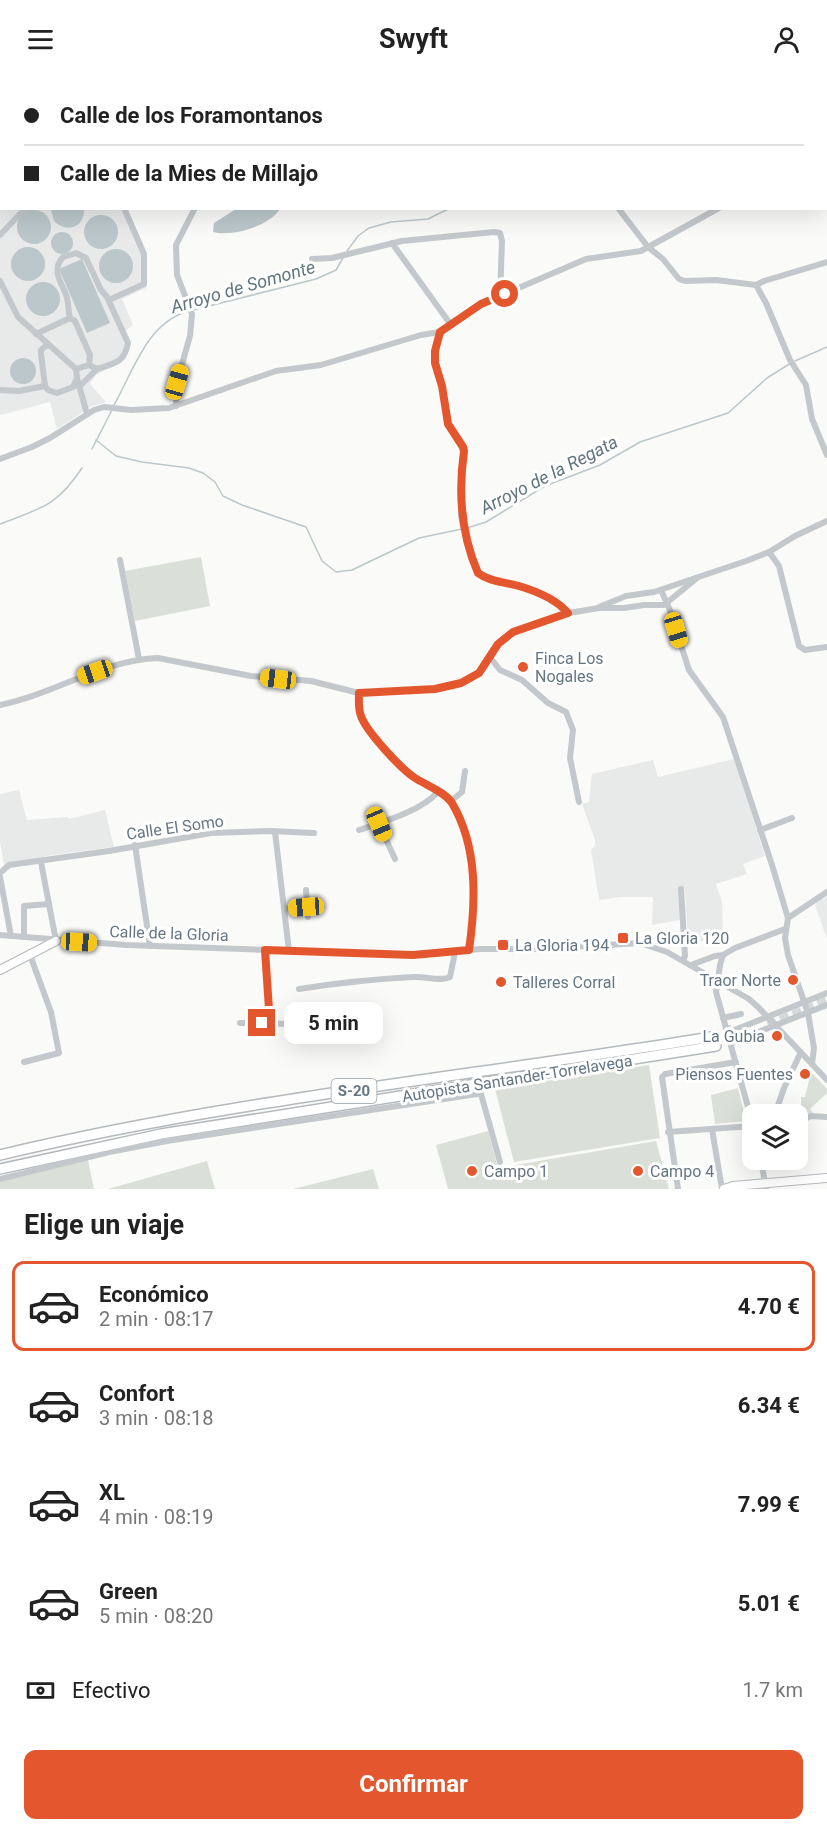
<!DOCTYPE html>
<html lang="es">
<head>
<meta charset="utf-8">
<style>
  body { margin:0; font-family:Roboto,sans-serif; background:#f6f6f6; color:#222; height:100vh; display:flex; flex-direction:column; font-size:22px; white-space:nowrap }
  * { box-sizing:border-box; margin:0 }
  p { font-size:20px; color:#767676 }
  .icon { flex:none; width:33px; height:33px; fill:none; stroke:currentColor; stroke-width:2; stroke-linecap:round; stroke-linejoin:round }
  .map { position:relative; height:1111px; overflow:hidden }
  .side { display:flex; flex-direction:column; background:#fff; flex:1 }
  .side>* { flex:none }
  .top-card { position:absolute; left:0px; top:0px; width:828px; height:132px; box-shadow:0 6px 24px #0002; display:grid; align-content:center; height:132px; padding:0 24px; background:#fff }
  .fabs { position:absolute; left:742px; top:1026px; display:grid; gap:12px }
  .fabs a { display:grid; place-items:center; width:66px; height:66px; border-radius:12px; background:#fff; box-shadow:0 6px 24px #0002; font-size:30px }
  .end { position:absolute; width:27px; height:27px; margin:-14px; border:8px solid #e4572e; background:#fff; box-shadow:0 0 0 3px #fff }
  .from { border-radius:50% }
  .bubble { position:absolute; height:42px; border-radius:12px; background:#fff; box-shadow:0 6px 24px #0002; font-size:20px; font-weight:700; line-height:42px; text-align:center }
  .car { position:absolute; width:18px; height:36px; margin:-18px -9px; border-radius:8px; box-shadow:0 0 4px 2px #0007; background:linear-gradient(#f5c518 24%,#345 0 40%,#f5c518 0 76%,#345 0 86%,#f5c518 0) }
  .top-card b { display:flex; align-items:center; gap:21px; height:57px; font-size:22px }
  .top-card b+b { border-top:2px solid #e0e0e0 }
  .top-card i { width:15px; height:15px; background:#222 }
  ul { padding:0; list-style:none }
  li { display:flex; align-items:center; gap:18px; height:90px; margin:0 12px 9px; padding:0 12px; border:3px solid transparent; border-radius:12px }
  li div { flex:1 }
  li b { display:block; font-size:22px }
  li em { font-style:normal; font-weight:700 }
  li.on { border-color:#e4572e }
  li>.icon { width:54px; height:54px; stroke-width:1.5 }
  h2 { padding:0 24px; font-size:27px; line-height:72px }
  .pay { display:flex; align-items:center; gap:15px; height:66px; padding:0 24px; font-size:22px }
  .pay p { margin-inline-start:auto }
  .button { display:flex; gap:12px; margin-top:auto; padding:12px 24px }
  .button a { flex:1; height:69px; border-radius:12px; background:#e4572e; color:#fff; font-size:24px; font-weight:700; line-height:69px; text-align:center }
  header { display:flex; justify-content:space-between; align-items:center; height:78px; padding:0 24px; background:#fff; font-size:27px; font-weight:700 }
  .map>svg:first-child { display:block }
  .built { fill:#e8e9e9 }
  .green { fill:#dadfd7 }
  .water { fill:#bbc7cb }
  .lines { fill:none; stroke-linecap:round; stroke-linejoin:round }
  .stream { stroke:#bbc7cb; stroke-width:1.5 }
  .highway-tunnel { stroke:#d5d9db; stroke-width:9; stroke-dasharray:9 4.5; stroke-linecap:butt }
  .major-casing { stroke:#b5babe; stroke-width:10 }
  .highway-casing { stroke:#b4b9bd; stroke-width:12 }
  .minor { stroke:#c3c8cc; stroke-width:6 }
  .major { stroke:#fff; stroke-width:8 }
  .highway { stroke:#fff; stroke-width:9 }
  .route { stroke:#e4572e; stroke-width:8 }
  .poi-dot { fill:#e4572e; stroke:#fff; stroke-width:2 }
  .labels { text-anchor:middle; stroke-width:6; stroke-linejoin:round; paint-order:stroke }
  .shield { fill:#fff; stroke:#939fa8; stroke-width:1.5 }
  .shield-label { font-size:15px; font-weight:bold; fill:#657683 }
  .poi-label { font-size:16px; fill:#657683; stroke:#fff; text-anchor:start }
  .street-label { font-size:16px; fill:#657683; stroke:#fff }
  .water-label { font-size:18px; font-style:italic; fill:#60757c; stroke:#fff }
</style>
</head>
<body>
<header><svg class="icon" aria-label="menu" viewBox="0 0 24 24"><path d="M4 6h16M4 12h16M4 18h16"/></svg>Swyft<svg class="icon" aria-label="person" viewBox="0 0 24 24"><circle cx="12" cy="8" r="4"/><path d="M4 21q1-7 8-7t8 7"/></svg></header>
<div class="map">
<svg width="827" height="1111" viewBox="0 0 827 1111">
  <rect width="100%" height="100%" fill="#fafaf8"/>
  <g class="built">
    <polygon points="0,125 2,130 126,131 147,178 146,210 122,221 133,247 125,253 131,266 126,281 96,297 90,306 106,324 92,328 57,351 50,324 0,337"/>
    <polygon points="734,681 765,778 743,786 747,796 716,806 722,824 723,860 688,865 685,811 680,811 680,842 652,847 653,819 620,819 599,822 591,772 595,768 595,762 582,726 589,724 592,696 653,682 658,699"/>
    <polygon points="19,712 27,742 68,739 69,741 105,732 114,769 45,778 45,781 4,787 0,764 0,716"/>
    <polygon points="827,819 827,861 815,827 817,823"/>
  </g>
  <g class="green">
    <polygon points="201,479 210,528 135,543 125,493"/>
    <polygon points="649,987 660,1060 514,1084 495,1011"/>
    <polygon points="811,994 827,1011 827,1015 810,1031 814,1036 808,1035 802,1041 798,1041 798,1036 777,1036 780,1026 792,1029 801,1028 801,1019 805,1019"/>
    <polygon points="738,1010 746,1043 715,1046 711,1017"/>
    <polygon points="488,1053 498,1090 656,1063 669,1111 448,1111 436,1067"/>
    <polygon points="88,1082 94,1111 0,1111 0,1104"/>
    <polygon points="207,1083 215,1111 108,1111"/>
    <polygon points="373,1091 379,1111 293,1111"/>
  </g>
  <g class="water">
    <path d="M236,131L280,130V131C269,148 233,159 213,154L214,145Z"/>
    <path d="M51,132L84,131C85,149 67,156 54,143Z"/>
    <circle cx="34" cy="149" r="17"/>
    <circle cx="101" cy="154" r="17"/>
    <circle cx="62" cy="165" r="11"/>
    <circle cx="28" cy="186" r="17"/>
    <circle cx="116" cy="188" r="17"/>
    <polygon points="82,181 110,245 87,255 59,191"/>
    <circle cx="43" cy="221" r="17"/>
    <circle cx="23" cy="293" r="13"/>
  </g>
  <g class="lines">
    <g class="stream">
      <polyline points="722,2 727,0"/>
      <polyline points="347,173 358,158 369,150 391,144 428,141 450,130"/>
      <polyline points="193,232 316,201 336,192 343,180"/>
      <polyline points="795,283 827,269"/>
      <path d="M114,327C134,292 146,246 188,233"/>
      <polyline points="96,362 116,378 142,384 189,390 203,395 215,404 223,418 242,427 306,449 322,483 336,494 352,492 419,460 462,451"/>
      <polyline points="92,371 112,332"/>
      <path d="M0,446C41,430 56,429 82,390"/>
      <polyline points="467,450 486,444 545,408 600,387 640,364 728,335 767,300 791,285"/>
    </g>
    <g class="highway-tunnel">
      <polyline points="768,947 827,923"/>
      <polyline points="711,959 736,949"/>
    </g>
    <g class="major-casing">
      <g id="major">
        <polyline points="0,892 56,863"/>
        <polyline points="724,1111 733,1108 827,1100"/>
      </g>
    </g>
    <g class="highway-casing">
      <g id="highway">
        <path d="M0,1077C234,1021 474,998 711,959"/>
        <polyline points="0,1091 161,1056 716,968"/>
      </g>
    </g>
    <g class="minor">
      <polyline points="30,0 35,2"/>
      <polyline points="453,0 454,2"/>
      <polyline points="0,2 2,2"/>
      <polyline points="7,2 24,0"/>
      <polyline points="123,2 127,0"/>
      <polyline points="0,23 2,22"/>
      <polyline points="0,62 2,67"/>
      <polyline points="826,85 827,85"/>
      <polyline points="0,122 2,122"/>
      <polyline points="618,130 648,169 663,181 679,201 685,203 716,202 756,207 764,203 827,184"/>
      <polyline points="0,157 20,136 31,130"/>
      <polyline points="392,165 451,247"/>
      <polyline points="312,181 332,180 402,163 494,154 500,155 502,163 500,218"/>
      <path d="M0,203L18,239L76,291L89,287L97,291C115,285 124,285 128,265L107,219L101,212L86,180L76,175L63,179C50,194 63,205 67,220C69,227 68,234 70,240L75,243L90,277L89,287"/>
      <polyline points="756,207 766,225 790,282 806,307 812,341 827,377"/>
      <polyline points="109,222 144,206 144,176 124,130"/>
      <path d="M440,254L434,277L442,308L448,346L464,373L461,411V439L476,490C483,504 505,504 519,508C536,513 556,521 568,535"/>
      <polyline points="36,256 70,240"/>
      <polyline points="48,266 41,272 41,276 45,308 48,312 57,315 73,309 77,300 76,291"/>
      <polyline points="77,300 87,336"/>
      <polyline points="79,309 97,291"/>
      <polyline points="0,312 19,313 45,308"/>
      <polyline points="176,328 177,304 190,258 192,236 177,197 176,167 195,130"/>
      <polyline points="0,381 32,369 50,360 94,332 104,329 131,332 169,330 276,293 321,287 421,257 440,254 481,226 586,181 641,173 719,130"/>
      <polyline points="769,474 779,488 799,568 805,572 827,569"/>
      <polyline points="120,482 139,581"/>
      <polyline points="661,512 669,530 689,592 723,639 772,787 788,840 785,860 788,877 808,935 814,970 812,986"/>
      <polyline points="599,529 626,518 654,514 746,483 769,474 795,458 827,443"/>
      <polyline points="489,578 500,592 522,602 548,625 566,634 573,652 570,680 579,724"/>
      <path d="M359,615C359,623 358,631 361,638C366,653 401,691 415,700C426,707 445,714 452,725C478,769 476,823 469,872"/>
      <path d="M0,627C55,616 102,582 158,580L251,598L311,603L359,615L435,611L461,605L475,598L482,591L497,566L513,553L522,550L563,536L599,530H624L644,527H664L697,500"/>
      <polyline points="451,723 462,714 465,693"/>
      <polyline points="379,746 395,781"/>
      <path d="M359,752C383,744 421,733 438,714"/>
      <polyline points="760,752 792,740"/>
      <polyline points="275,754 289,873"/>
      <polyline points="135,767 150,868"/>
      <polyline points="41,784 56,863"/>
      <polyline points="0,795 9,787 109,773 211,755 270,753 314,755"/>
      <polyline points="0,799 11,858"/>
      <polyline points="681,811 685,878 683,882"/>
      <polyline points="306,812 308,839"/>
      <polyline points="285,831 306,829"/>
      <polyline points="788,840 827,814"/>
      <polyline points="0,857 126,867 413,877 481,871 540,871 640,865 667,874 749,921 758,929 827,1002"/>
      <polyline points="24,859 24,828 49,826"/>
      <polyline points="265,872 270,946"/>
      <polyline points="723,877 720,887 716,914 753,1047"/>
      <polyline points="691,887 715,878 723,877 735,870 785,851"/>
      <path d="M299,911C337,905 375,901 413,899C425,898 441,904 450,899L455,874"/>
      <polyline points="723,940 741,936"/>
      <polyline points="240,945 297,946"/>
      <polyline points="727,955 827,915"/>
      <polyline points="730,965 827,927"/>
      <polyline points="24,984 59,975 51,934 30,877"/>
      <polyline points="775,1036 784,1010 801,974"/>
      <polyline points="798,1046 810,1038 827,1039"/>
      <polyline points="712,1051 722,1111"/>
      <polyline points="668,1054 753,1048"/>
      <polyline points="761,1082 766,1111"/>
      <polyline points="0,1101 109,1074 167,1063 477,1016 481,1016 500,1084"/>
      <polyline points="678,1111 662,999 665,996 736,984"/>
    </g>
    <use href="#major" class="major"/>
    <use href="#highway" class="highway"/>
  </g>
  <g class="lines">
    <path class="route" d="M262,945L270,946L265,872L413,877L469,872C476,823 478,769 452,725C445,714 426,707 415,700C401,691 366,653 361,638C358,631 359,623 359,615L435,611L461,605L479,595L498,566L513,554L568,535C556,521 536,513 519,508C505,504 490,504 478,495C461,456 458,415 464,373L463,369L448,346L442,308L435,285V273L440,254L481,226L505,216"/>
  </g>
  <g class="poi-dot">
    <circle cx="523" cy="589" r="6"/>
    <rect x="617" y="854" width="12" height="12" rx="3"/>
    <rect x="497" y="861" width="12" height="12" rx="3"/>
    <circle cx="793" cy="902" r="6"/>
    <circle cx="501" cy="904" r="6"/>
    <circle cx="777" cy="958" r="6"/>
    <circle cx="805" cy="996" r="6"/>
    <circle cx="472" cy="1093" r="6"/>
    <circle cx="638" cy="1093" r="6"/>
  </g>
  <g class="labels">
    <rect class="shield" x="331.5" y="1001" width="45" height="24" rx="4.5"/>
    <g class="shield-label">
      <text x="354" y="1018">S-20</text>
    </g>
    <g class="poi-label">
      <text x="535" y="586">Finca Los<tspan x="535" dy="18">Nogales</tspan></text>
      <text x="635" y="866">La Gloria 120</text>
      <text x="515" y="873">La Gloria 194</text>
      <text x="781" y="908" text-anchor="end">Traor Norte</text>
      <text x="513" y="910">Talleres Corral</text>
      <text x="765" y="964" text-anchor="end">La Gubia</text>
      <text x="793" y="1002" text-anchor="end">Piensos Fuentes</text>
      <text x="484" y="1099">Campo 1</text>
      <text x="650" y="1099">Campo 4</text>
    </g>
    <g class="street-label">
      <text transform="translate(175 749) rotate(-8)" y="6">Calle El Somo</text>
      <text transform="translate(169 855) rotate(2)" y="6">Calle de la Gloria</text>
      <text transform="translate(517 1000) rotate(-9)" y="6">Autopista Santander-Torrelavega</text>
    </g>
    <g class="water-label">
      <text transform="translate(243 209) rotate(-16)" y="6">Arroyo de Somonte</text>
      <text transform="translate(549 397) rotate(-27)" y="6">Arroyo de la Regata</text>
    </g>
  </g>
</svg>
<div class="fabs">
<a><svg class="icon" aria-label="layers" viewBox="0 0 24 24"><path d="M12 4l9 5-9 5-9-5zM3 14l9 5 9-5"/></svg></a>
</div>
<i class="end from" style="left:505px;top:216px"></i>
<i class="end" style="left:262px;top:945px"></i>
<div class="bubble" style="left:284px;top:924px;width:99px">5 min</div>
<i class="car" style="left:177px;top:304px;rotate:16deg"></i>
<i class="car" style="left:676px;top:552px;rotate:163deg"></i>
<i class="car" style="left:95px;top:594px;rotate:251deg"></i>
<i class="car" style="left:278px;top:601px;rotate:277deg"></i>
<i class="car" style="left:379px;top:746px;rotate:157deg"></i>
<i class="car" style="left:306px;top:829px;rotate:266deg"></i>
<i class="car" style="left:79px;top:864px;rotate:93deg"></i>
<div class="top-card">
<b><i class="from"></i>Calle de los Foramontanos</b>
<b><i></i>Calle de la Mies de Millajo</b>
</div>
</div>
<section class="side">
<h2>Elige un viaje</h2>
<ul>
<li class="on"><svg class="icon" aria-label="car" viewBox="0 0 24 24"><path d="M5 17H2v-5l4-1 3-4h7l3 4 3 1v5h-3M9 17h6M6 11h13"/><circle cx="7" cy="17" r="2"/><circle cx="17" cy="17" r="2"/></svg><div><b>Económico</b><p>2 min · 08:17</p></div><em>4.70 €</em></li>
<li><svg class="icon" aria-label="car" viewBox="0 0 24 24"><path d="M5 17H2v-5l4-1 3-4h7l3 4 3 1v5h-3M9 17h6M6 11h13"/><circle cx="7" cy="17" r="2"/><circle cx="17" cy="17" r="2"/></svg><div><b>Confort</b><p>3 min · 08:18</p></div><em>6.34 €</em></li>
<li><svg class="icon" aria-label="car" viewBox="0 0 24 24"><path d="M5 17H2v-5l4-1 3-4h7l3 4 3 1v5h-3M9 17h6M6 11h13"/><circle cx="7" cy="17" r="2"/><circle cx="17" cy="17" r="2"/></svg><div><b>XL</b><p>4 min · 08:19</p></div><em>7.99 €</em></li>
<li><svg class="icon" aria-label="car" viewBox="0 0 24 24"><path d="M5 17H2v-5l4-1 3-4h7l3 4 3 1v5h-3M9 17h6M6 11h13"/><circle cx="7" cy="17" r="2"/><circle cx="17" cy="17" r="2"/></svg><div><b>Green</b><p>5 min · 08:20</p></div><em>5.01 €</em></li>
</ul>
<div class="pay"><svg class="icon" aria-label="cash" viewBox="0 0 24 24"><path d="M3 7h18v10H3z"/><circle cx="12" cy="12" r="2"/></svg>Efectivo<p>1.7 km</p></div>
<div class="button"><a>Confirmar</a></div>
</section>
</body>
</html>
